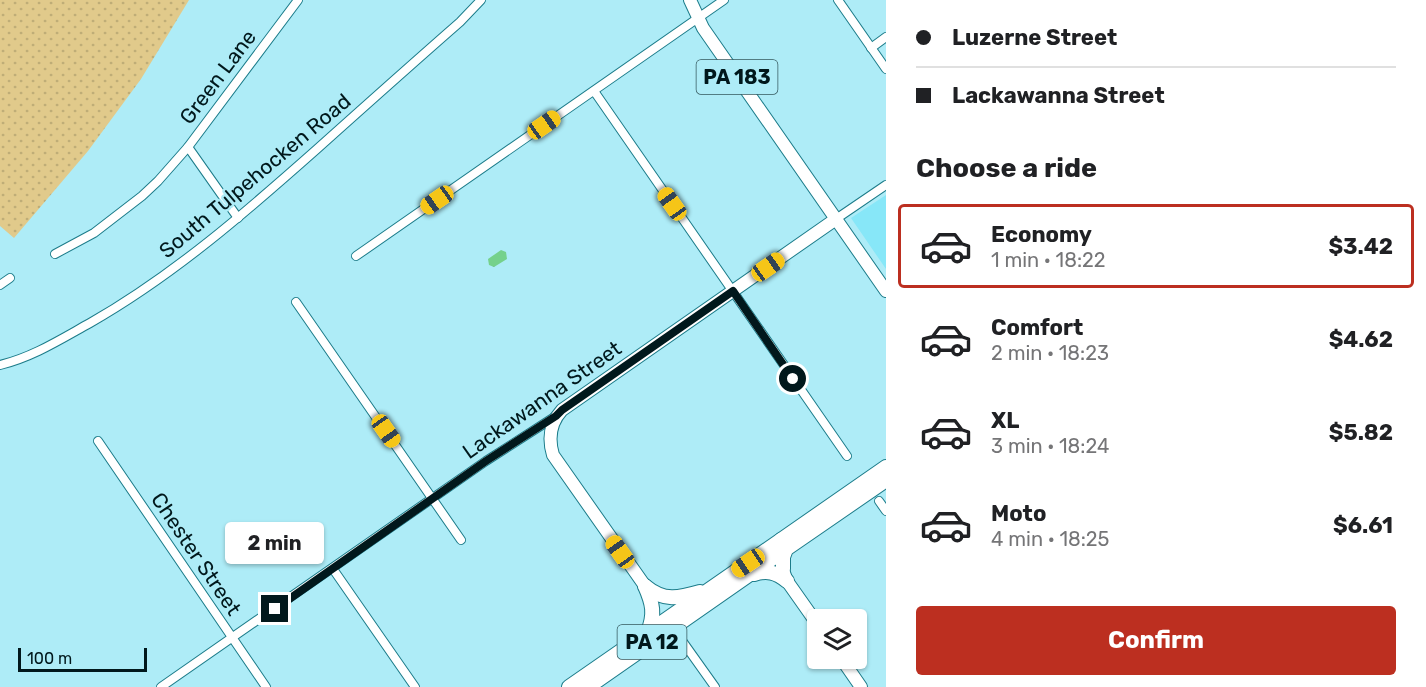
<!DOCTYPE html>
<html lang="en">
<head>
<meta charset="utf-8">
<style>
  body { margin:0; font-family:Rubik,sans-serif; background:#f2f2f2; color:#202124; height:100vh; display:flex; flex-direction:column; font-size:22px; white-space:nowrap }
  * { box-sizing:border-box; margin:0 }
  p { font-size:20px; color:#757577 }
  .icon { flex:none; width:33px; height:33px; fill:none; stroke:currentColor; stroke-width:2; stroke-linecap:round; stroke-linejoin:round }
  .map { position:relative; flex:1; overflow:hidden }
  .details { display:flex; flex-direction:column; background:#fff; width:540px }
  .details>* { flex:none }
  .banner { display:grid; align-content:center; height:132px; padding:0 30px; background:#fff }
  .buttons { position:absolute; left:807px; top:609px; display:grid; gap:12px }
  .buttons a { display:grid; place-items:center; width:60px; height:60px; border-radius:6px; background:#fff; box-shadow:0 2px 4px #0004; font-size:30px }
  .scale { position:absolute; left:18px; bottom:15px; width:129px; box-sizing:border-box; padding-left:6px; border:3px solid #01181c; border-top:0; font-size:16px; line-height:21px; white-space:nowrap; color:#01181c; -webkit-text-stroke:4px #aeecf7; paint-order:stroke }
  .end { position:absolute; width:27px; height:27px; margin:-14px; border:8px solid #01181c; background:#fff; box-shadow:0 0 0 3px #fff }
  .from { border-radius:50% }
  .bubble { position:absolute; height:42px; border-radius:6px; background:#fff; box-shadow:0 2px 4px #0004; font-size:20px; font-weight:700; line-height:42px; text-align:center }
  .car { position:absolute; width:18px; height:36px; margin:-18px -9px; border-radius:8px; box-shadow:0 0 4px 2px #0007; background:linear-gradient(#f5c518 24%,#345 0 40%,#f5c518 0 76%,#345 0 86%,#f5c518 0) }
  .banner b { display:flex; align-items:center; gap:21px; height:57px; font-size:22px }
  .banner b+b { border-top:2px solid #e0e0e0 }
  .banner i { width:15px; height:15px; background:#202124 }
  ul { padding:0; list-style:none }
  li { display:flex; align-items:center; gap:18px; height:84px; margin:0 12px 9px; padding:0 18px; border:3px solid transparent; border-radius:6px }
  li div { flex:1 }
  li b { display:block; font-size:22px }
  li em { font-style:normal; font-weight:700 }
  li.on { border-color:#bc2f20 }
  li>.icon { width:54px; height:54px; stroke-width:1.5 }
  h2 { padding:0 30px; font-size:27px; line-height:72px }
  .action { display:flex; gap:12px; margin-top:auto; padding:12px 30px }
  .action a { flex:1; height:69px; border-radius:6px; background:#bc2f20; color:#fff; font-size:24px; font-weight:700; line-height:69px; text-align:center }
  main { display:flex; flex:1; min-height:0 }
  .map>svg:first-child { display:block }
  .built { fill:#87e7f8 }
  .grass { fill:url(#grass-dots) }
  .water { fill:url(#water-ripples) }
  .lines { fill:none; stroke-linecap:round; stroke-linejoin:round }
  .minor-casing { stroke:#1c7c8a; stroke-width:10 }
  .primary-casing { stroke:#1c7c8a; stroke-width:14 }
  .trunk-casing { stroke:#1c7c8a; stroke-width:16 }
  .motorway-casing { stroke:#1c7c8a; stroke-width:16 }
  .minor { stroke:#fff; stroke-width:8 }
  .primary { stroke:#fff; stroke-width:12 }
  .trunk { stroke:#fff; stroke-width:14 }
  .motorway { stroke:#fff; stroke-width:14 }
  .route { stroke:#01181c; stroke-width:8 }
  .labels { text-anchor:middle; stroke-width:5; stroke-linejoin:round; paint-order:stroke }
  .shield { fill:#aeecf7; stroke:#35585e; stroke-width:1.5 }
  .shield-label { font-size:20px; font-weight:bold; fill:#01181c }
  .street-label { font-size:21px; fill:#01181c; stroke:#aeecf7 }
</style>
</head>
<body>
<main>
<div class="map">
<svg width="886" height="687" viewBox="0 0 886 687">
  <defs>
    <pattern id="grass-dots" width="8" height="8" patternUnits="userSpaceOnUse" patternTransform="scale(1.5)"><rect width="8" height="8" fill="#e1ca8b"/><path d="M2 2h.1M6 6h.1" fill="none" stroke="#bfad77" stroke-width="1.8" stroke-linecap="round"/></pattern>
    <pattern id="water-ripples" width="26" height="14" patternUnits="userSpaceOnUse" patternTransform="scale(1.5)"><rect width="26" height="14" fill="#75d18b"/><path d="M2 4q2-2 4 0t4 0M15 11q2-2 4 0t4 0" fill="none" stroke="#63b377"/></pattern>
  </defs>
  <rect width="100%" height="100%" fill="#aeecf7"/>
  <polygon class="built" points="886,195 886,269 851,218"/>
  <polygon class="grass" points="0,0 189,0 141,79 88,151 14,238 0,226"/>
  <polygon class="water" points="501,250 506,252 507,259 494,267 489,265 488,259"/>
  <g class="lines">
    <g class="minor-casing">
      <g id="minor">
        <polyline points="838,0 886,69"/>
        <polyline points="871,48 886,37"/>
        <polyline points="594,91 847,456"/>
        <polyline points="188,147 238,218"/>
        <polyline points="836,219 886,185"/>
        <polyline points="55,254 94,233 142,196 158,181 188,147 298,0"/>
        <polyline points="356,256 724,0"/>
        <polyline points="0,285 10,278"/>
        <polyline points="296,302 461,540"/>
        <path d="M0,365C33,357 61,339 90,323C174,275 246,212 317,149C365,106 412,64 460,22L481,0"/>
        <polyline points="98,441 266,687"/>
        <polyline points="879,501 886,511"/>
        <polyline points="333,569 415,687"/>
        <polyline points="673,628 715,687"/>
        <polyline points="161,687 486,461 556,416"/>
      </g>
    </g>
    <g class="primary-casing">
      <g id="primary">
        <polyline points="690,0 703,28 886,291"/>
        <polyline points="784,573 787,581 818,625"/>
        <path d="M645,586L553,455C548,438 550,423 562,410L836,219"/>
        <polyline points="841,658 861,687"/>
      </g>
    </g>
    <g class="trunk-casing">
      <g id="trunk">
        <path d="M754,574C767,570 776,572 787,581"/>
        <path d="M645,586C664,602 679,598 700,592"/>
        <path d="M645,586C653,604 655,614 648,632"/>
        <polyline points="569,687 781,540"/>
        <polyline points="588,687 786,549"/>
      </g>
    </g>
    <g class="motorway-casing">
      <g id="motorway">
        <polyline points="781,540 886,467"/>
        <polyline points="783,569 783,557 786,549 886,480"/>
      </g>
    </g>
    <use href="#minor" class="minor"/>
    <use href="#primary" class="primary"/>
    <use href="#trunk" class="trunk"/>
    <use href="#motorway" class="motorway"/>
  </g>
  <g class="lines">
    <polyline class="route" points="275,609 486,461 556,416 562,410 733,291 793,379"/>
  </g>
  <g class="labels">
    <g class="shield">
      <rect x="696.5" y="60" width="81" height="34" rx="4.5"/>
      <rect x="617.5" y="625" width="69" height="34" rx="4.5"/>
    </g>
    <g class="shield-label">
      <text x="737" y="84">PA 183</text>
      <text x="652" y="649">PA 12</text>
    </g>
    <g class="street-label">
      <text transform="translate(218 77) rotate(-53)" y="7">Green Lane</text>
      <text transform="translate(255 176) rotate(-40)" y="7">South Tulpehocken Road</text>
      <text transform="translate(542 400) rotate(-35)" y="7">Lackawanna Street</text>
      <text transform="translate(196 554) rotate(56)" y="7">Chester Street</text>
    </g>
  </g>
</svg>
<div class="buttons">
<a><svg class="icon" aria-label="layers" viewBox="0 0 24 24"><path d="M12 4l9 5-9 5-9-5zM3 14l9 5 9-5"/></svg></a>
</div>
<div class="scale">100 m</div>
<i class="end from" style="left:793px;top:379px"></i>
<i class="end" style="left:275px;top:609px"></i>
<div class="bubble" style="left:225px;top:522px;width:99px">2 min</div>
<i class="car" style="left:544px;top:125px;rotate:55deg"></i>
<i class="car" style="left:437px;top:200px;rotate:235deg"></i>
<i class="car" style="left:672px;top:204px;rotate:325deg"></i>
<i class="car" style="left:768px;top:267px;rotate:55deg"></i>
<i class="car" style="left:386px;top:431px;rotate:145deg"></i>
<i class="car" style="left:620px;top:552px;rotate:325deg"></i>
<i class="car" style="left:748px;top:563px;rotate:236deg"></i>
</div>
<section class="details">
<div class="banner">
<b><i class="from"></i>Luzerne Street</b>
<b><i></i>Lackawanna Street</b>
</div>
<h2>Choose a ride</h2>
<ul>
<li class="on"><svg class="icon" aria-label="car" viewBox="0 0 24 24"><path d="M5 17H2v-5l4-1 3-4h7l3 4 3 1v5h-3M9 17h6M6 11h13"/><circle cx="7" cy="17" r="2"/><circle cx="17" cy="17" r="2"/></svg><div><b>Economy</b><p>1 min · 18:22</p></div><em>$3.42</em></li>
<li><svg class="icon" aria-label="car" viewBox="0 0 24 24"><path d="M5 17H2v-5l4-1 3-4h7l3 4 3 1v5h-3M9 17h6M6 11h13"/><circle cx="7" cy="17" r="2"/><circle cx="17" cy="17" r="2"/></svg><div><b>Comfort</b><p>2 min · 18:23</p></div><em>$4.62</em></li>
<li><svg class="icon" aria-label="car" viewBox="0 0 24 24"><path d="M5 17H2v-5l4-1 3-4h7l3 4 3 1v5h-3M9 17h6M6 11h13"/><circle cx="7" cy="17" r="2"/><circle cx="17" cy="17" r="2"/></svg><div><b>XL</b><p>3 min · 18:24</p></div><em>$5.82</em></li>
<li><svg class="icon" aria-label="car" viewBox="0 0 24 24"><path d="M5 17H2v-5l4-1 3-4h7l3 4 3 1v5h-3M9 17h6M6 11h13"/><circle cx="7" cy="17" r="2"/><circle cx="17" cy="17" r="2"/></svg><div><b>Moto</b><p>4 min · 18:25</p></div><em>$6.61</em></li>
</ul>
<div class="action"><a>Confirm</a></div>
</section>
</main>
</body>
</html>
